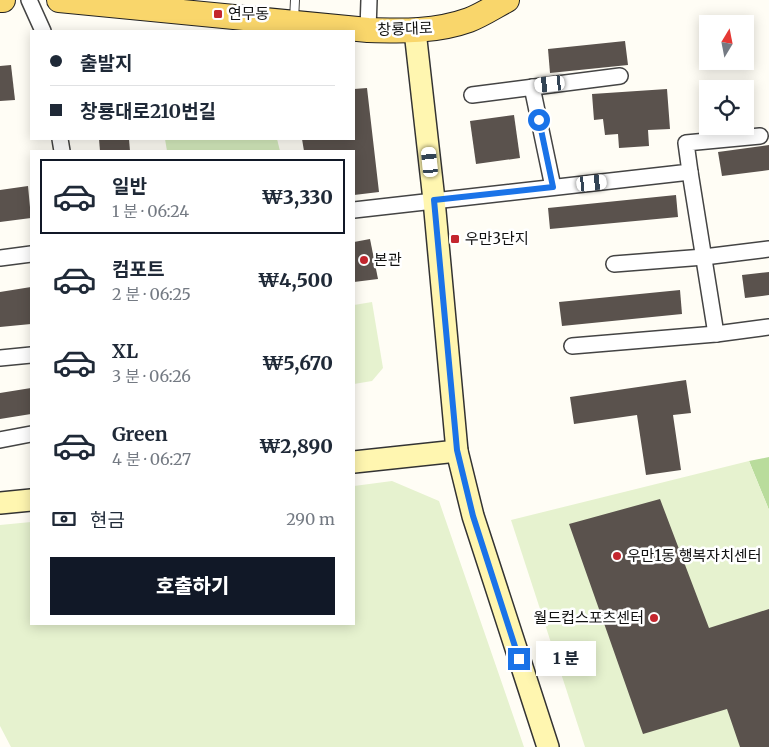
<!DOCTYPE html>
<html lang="ko">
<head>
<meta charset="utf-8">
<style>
  body { margin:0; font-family:Merriweather,"Noto Sans KR",serif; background:#f6f6f7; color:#1f2937; height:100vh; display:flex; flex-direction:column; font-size:19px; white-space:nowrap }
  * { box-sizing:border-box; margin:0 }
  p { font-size:16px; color:#747a83 }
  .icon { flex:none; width:28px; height:28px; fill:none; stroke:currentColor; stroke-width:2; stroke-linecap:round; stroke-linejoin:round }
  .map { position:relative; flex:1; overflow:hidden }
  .details { position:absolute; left:30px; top:150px; width:325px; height:475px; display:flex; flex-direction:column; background:#fff; border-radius:0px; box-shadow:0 2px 12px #0003 }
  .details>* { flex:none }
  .guide { position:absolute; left:30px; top:30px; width:325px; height:110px; border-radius:0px; box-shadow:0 2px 12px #0003; display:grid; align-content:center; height:110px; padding:0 20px; background:#fff }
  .needle { width:32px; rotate:10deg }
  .controls { position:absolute; left:699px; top:15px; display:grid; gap:10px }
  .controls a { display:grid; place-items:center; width:55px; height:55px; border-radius:0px; background:#fff; box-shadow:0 2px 12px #0003; font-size:25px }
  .end { position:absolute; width:22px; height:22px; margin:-11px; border:6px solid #1a73e8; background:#fff; box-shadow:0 0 0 2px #fff }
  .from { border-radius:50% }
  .bubble { position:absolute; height:35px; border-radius:0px; background:#fff; box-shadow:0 2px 12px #0003; font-size:16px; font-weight:800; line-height:35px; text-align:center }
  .car { position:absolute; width:15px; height:30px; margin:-15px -8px; border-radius:6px; box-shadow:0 0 4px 1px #0007; background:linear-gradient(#fff 24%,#345 0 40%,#fff 0 76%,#345 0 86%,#fff 0) }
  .guide b { display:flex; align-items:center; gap:18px; height:48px; font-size:19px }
  .guide b+b { border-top:1px solid #e0e1e3 }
  .guide i { width:12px; height:12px; background:#1f2937 }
  ul { padding:9px 0 0; list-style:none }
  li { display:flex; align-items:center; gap:15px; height:75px; margin:0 10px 8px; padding:0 10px; border:2px solid transparent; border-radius:0px }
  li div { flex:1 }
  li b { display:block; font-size:19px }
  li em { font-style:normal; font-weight:800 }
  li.on { border-color:#111827 }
  li>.icon { width:45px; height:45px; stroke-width:1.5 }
  .pay { display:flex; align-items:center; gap:12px; height:55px; padding:0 20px; font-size:19px }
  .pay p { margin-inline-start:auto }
  .action { display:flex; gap:10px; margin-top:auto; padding:10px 20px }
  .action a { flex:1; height:58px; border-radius:0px; background:#111827; color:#fff; font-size:20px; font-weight:800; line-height:58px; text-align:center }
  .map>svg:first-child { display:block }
  .green { fill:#d5ebbd }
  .forest { fill:#b9dc9c }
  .pitch { fill:#e6f2cf }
  .building { fill:#5a524d }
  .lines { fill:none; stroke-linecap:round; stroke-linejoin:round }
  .lane-casing { stroke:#444; stroke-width:10 }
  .street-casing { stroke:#444; stroke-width:18 }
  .secondary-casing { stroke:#333; stroke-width:24 }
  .primary-casing { stroke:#222; stroke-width:26 }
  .lane { stroke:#fff; stroke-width:8 }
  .street { stroke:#fff; stroke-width:15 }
  .secondary { stroke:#fff6b0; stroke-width:21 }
  .primary { stroke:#f9d66b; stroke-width:24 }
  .route { stroke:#1a73e8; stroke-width:6 }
  .poi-dot { fill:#c4262e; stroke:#fff; stroke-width:2 }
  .labels { text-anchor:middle; stroke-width:5; stroke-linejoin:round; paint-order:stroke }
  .poi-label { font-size:15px; fill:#111; stroke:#fff; text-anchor:start }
  .street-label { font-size:15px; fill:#111; stroke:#fff }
</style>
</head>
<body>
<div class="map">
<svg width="769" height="747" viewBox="0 0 769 747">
  <rect width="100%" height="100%" fill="#fffdf5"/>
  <polygon class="green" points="165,139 277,139 280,151 167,151"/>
  <polygon class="forest" points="769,457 769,510 749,461"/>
  <g class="pitch">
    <polygon points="372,302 383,368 372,381 354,384 354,305"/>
    <polygon points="749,461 769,510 769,747 585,747 511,520"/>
    <polygon points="392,481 439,501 524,747 11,747 0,726 0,525 31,522 31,624 354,624 354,486"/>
  </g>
  <g class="building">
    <polygon points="625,41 628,65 550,73 548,49"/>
    <polygon points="11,65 15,100 0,101 0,66"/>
    <polygon points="367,88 379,192 354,195 354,151 304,151 302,139 354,139 354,89"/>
    <polygon points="667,89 670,129 648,130 649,146 619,148 618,134 605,135 603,119 594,120 592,94"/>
    <polygon points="514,115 520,158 476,164 470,121"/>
    <polygon points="99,139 129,139 130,151 100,151"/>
    <polygon points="769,145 769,170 722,176 718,152"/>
    <polygon points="28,186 31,218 0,222 0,190"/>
    <polygon points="676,195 678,217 550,229 548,208"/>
    <polygon points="370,239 378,279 354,282 354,242"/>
    <polygon points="769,272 769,295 745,298 742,275"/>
    <polygon points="31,287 31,324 0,327 0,292"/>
    <polygon points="680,290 682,314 562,326 559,302"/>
    <polygon points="686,380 691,413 673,415 681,470 646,475 637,415 574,424 570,397"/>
    <polygon points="31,388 31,414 0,419 0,393"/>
    <polygon points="660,499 709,628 769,609 769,747 740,747 727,709 643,734 569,524"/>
  </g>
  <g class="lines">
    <g class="lane-casing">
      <polyline id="lane" points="294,20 295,0"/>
    </g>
    <g class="street-casing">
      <g id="street">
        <polyline points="29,0 43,31"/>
        <polyline points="368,30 369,0"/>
        <polyline points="532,87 553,187"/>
        <polyline points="472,95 620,76"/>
        <polyline points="60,139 62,151"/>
        <polyline points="690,172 716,334"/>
        <polyline points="354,210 690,172 686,143 760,136"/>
        <polyline points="0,258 31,254"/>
        <polyline points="614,264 704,257 769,249"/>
        <polyline points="572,346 716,334 769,327"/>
        <polyline points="0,358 31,355"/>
        <polyline points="0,440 31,434"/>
      </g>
    </g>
    <g class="secondary-casing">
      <g id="secondary">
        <polyline points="415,31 434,200 457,451 473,516 548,747"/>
        <polyline points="354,462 457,451"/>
        <polyline points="0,503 31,500"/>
      </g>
    </g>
    <g class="primary-casing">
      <g id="primary">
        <polyline points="0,0 3,0"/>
        <path d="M59,0L368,30C402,31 436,32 469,20C482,15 494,7 507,0"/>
      </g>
    </g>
    <use href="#lane" class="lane"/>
    <use href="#street" class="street"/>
    <use href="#secondary" class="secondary"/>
    <use href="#primary" class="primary"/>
  </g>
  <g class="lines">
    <polyline class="route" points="519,659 473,516 457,450 434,200 553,187 539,120"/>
  </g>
  <g class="poi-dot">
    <rect x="213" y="9" width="10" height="10" rx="2.5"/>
    <rect x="450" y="234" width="10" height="10" rx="2.5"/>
    <circle cx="364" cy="260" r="5"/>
    <circle cx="617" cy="556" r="5"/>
    <circle cx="654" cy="618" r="5"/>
  </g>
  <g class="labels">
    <g class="poi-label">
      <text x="228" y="19">연무동</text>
      <text x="465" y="244">우만3단지</text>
      <text x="374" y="265">본관</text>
      <text x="627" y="561">우만1동 행복자치센터</text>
      <text x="644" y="623" text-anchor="end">월드컵스포츠센터</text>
    </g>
    <g class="street-label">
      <text transform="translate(405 29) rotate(-2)" y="5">창룡대로</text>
    </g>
  </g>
</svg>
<div class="controls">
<a><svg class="needle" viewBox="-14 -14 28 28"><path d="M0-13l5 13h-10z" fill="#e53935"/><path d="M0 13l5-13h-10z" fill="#747a83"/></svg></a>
<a><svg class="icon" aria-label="locate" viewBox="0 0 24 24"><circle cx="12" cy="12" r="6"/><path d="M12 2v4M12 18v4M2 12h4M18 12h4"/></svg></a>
</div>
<i class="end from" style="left:539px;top:120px"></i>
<i class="end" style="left:519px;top:659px"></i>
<div class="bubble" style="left:536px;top:641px;width:60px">1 분</div>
<i class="car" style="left:550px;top:84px;rotate:264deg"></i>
<i class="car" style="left:430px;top:162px;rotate:354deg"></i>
<i class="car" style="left:592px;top:183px;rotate:84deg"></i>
<div class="guide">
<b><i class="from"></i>출발지</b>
<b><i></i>창룡대로210번길</b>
</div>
<section class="details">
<ul>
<li class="on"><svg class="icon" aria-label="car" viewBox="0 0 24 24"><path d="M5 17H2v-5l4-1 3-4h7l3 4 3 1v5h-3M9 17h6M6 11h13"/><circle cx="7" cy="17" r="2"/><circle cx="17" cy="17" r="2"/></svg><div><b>일반</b><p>1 분 · 06:24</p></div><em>₩3,330</em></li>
<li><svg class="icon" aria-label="car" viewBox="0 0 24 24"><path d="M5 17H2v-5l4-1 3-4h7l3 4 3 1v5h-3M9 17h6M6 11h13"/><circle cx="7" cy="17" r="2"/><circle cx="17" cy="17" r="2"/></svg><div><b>컴포트</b><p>2 분 · 06:25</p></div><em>₩4,500</em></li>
<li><svg class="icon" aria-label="car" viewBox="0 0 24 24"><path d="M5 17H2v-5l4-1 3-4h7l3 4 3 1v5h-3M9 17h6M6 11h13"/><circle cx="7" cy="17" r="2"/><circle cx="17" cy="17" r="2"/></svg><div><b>XL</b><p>3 분 · 06:26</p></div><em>₩5,670</em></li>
<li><svg class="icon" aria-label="car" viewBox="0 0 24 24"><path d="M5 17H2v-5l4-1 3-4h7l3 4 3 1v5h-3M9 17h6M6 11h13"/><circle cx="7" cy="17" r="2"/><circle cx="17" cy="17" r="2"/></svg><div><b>Green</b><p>4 분 · 06:27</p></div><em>₩2,890</em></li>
</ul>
<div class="pay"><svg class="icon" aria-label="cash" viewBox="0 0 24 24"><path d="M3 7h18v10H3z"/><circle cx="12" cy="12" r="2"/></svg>현금<p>290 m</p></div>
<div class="action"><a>호출하기</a></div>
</section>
</div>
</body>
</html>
